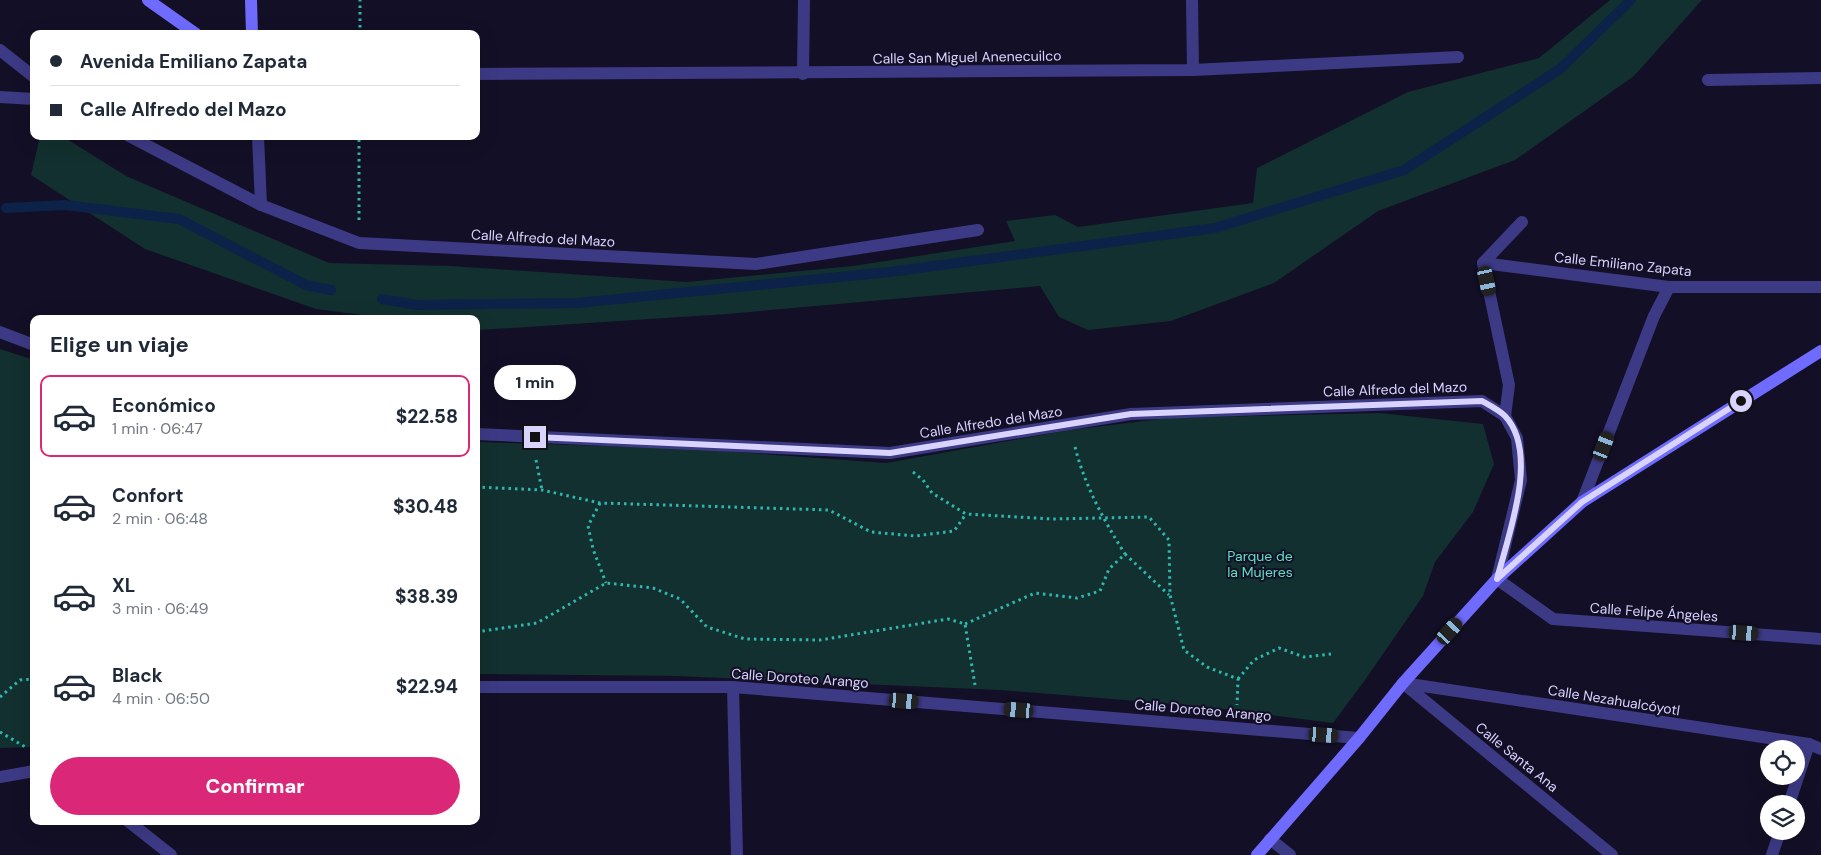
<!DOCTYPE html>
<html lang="es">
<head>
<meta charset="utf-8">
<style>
  body { margin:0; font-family:"DM Sans",sans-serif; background:#f2f2f3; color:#1f2937; height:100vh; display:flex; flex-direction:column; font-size:19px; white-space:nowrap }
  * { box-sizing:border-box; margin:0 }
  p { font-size:16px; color:#747a83 }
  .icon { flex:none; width:28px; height:28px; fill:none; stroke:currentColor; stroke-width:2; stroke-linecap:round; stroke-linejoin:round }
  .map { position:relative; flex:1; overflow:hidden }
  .panel { position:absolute; left:30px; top:315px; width:450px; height:510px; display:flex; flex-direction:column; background:#fff; border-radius:10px; box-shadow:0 5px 20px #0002 }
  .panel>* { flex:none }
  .top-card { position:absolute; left:30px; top:30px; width:450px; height:110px; border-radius:10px; box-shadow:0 5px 20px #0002; display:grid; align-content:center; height:110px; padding:0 20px; background:#fff }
  .controls { position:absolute; left:1760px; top:740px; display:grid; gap:10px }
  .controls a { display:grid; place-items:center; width:45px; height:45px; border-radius:50%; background:#fff; box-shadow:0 5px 20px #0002; font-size:25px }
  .end { position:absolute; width:22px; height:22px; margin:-11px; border:6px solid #d9d4ff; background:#111; box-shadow:0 0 0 2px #111 }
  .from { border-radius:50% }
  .bubble { position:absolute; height:35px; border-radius:18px; background:#fff; box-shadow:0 5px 20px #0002; font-size:16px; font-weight:800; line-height:35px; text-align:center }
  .car { position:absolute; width:15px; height:30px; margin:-15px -8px; border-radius:6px; box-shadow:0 0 4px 1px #0007; background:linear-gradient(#222 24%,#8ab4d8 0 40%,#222 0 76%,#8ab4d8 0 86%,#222 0) }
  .top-card b { display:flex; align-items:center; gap:18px; height:48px; font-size:19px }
  .top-card b+b { border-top:1px solid #e0e1e3 }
  .top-card i { width:12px; height:12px; background:#1f2937 }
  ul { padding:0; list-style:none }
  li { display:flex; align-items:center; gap:15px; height:82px; margin:0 10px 8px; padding:0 10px; border:2px solid transparent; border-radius:10px }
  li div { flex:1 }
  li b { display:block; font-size:19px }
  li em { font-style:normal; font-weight:800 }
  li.active { border-color:#db2777 }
  li>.icon { width:45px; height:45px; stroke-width:1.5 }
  h2 { padding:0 20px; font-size:22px; line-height:60px }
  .cta { display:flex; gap:10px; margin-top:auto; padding:10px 20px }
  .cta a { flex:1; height:58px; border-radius:30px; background:#db2777; color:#fff; font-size:20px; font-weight:800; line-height:58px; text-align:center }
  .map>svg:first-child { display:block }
  .green { fill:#12302f }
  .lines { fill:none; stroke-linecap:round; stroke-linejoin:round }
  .stream { stroke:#0c2248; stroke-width:10 }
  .path { stroke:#2fb8b0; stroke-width:3; stroke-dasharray:2.5 4; stroke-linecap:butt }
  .street { stroke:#3d3a85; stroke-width:12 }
  .secondary { stroke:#6f6bff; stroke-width:12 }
  .route { stroke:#d9d4ff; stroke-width:6 }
  .labels { text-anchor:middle; stroke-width:4; stroke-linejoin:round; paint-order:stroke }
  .street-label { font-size:14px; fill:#d9d4ff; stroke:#130f26 }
  .park-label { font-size:14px; fill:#5fe0c0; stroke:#130f26 }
</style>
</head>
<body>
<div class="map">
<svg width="1821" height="855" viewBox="0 0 1821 855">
  <rect width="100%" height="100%" fill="#130f26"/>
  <g class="green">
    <polygon points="1610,0 1702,0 1634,76 1515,160 1378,211 1274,283 1171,321 1088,330 1059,317 1040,286 727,314 479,330 476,329 476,319 393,319 316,309 145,249 31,175 40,136 62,136 126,176 329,263 451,266 687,282 853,266 1015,241 1006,221 1055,215 1078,227 1253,203 1257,168 1408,92 1539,58"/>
    <polygon points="0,349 34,360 34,747 0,748"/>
    <polygon points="1379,413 1483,424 1494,464 1473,512 1435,562 1423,596 1365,680 1333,723 1199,706 1000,690 676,676 476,674 476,442 695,449 886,463 1070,430 1169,418"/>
  </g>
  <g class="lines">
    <g class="stream">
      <polyline points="6,208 65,205 179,219 306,285 331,290"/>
      <polyline points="382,299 416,305 577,303 890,272 1215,228 1404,170 1560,69 1631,0"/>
    </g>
    <g class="path">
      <polyline points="360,34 360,0"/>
      <polyline points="359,220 359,136"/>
      <path d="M1075,447C1085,486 1103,519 1125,554"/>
      <polyline points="536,460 542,490"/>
      <polyline points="913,472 923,480 932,493 966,514 1052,519 1149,517 1169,540 1170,595 1184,650 1207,667 1238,679 1237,705"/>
      <polyline points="476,487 542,490 600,503 829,510 871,532 915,536 954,531 966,514"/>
      <polyline points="600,503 588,526 593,549 606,583"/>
      <polyline points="965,624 1035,593 1077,598 1100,591 1109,569 1125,554 1169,595"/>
      <polyline points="476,632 537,623 606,583 653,588 680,599 707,627 745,639 820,640 948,619 965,624 975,685"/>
      <polyline points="1238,679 1254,660 1279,648 1304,657 1331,654"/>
      <polyline points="0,697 20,680 34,679"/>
      <polyline points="0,732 27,748"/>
    </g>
    <g class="street">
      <polyline points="1192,0 1193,70"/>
      <polyline points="0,50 34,77"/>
      <polyline points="476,74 1193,70 1458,57"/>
      <polyline points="803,74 804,0"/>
      <polyline points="1708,80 1821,78"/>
      <polyline points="0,97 34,99"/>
      <polyline points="129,136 261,205 359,243 756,264 978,230"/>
      <polyline points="258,136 261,205"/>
      <polyline points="1522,222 1483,263 1509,385 1505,416 1517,438 1521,480 1497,579 1553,619 1821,639"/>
      <polyline points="1483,263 1669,287 1821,287"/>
      <polyline points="0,332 34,345"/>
      <polyline points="476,434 890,453 1131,414 1482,401 1505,416"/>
      <polyline points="1582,502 1654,316 1669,287"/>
      <polyline points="1403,683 1809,744 1821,749"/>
      <polyline points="1403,683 1612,855"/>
      <polyline points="476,687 733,687 1359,738"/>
      <polyline points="733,687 737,855"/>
      <polyline points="0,777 34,771"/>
      <polyline points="1789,804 1809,744"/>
      <polyline points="128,821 171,855"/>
      <polyline points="1270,839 1290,855"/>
      <polyline points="1772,855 1780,831"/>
    </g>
    <g class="secondary">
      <polyline points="148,0 196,34"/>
      <polyline points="251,0 252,34"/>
      <polyline points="1257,855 1359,738 1403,683 1497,579 1582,502 1821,351"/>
    </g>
  </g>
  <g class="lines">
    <path class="route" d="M535,437L890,453L1131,414L1482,401C1489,405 1499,410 1505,416C1540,453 1508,536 1497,579L1582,502L1741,401"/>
  </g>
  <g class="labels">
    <g class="street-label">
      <text transform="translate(967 57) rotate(-1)" y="5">Calle San Miguel Anenecuilco</text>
      <text transform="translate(543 238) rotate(3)" y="5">Calle Alfredo del Mazo</text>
      <text transform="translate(1623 264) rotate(6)" y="5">Calle Emiliano Zapata</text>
      <text transform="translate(1395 389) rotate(-2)" y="5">Calle Alfredo del Mazo</text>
      <text transform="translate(991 422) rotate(-9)" y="5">Calle Alfredo del Mazo</text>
      <text transform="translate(1654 612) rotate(4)" y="5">Calle Felipe Ángeles</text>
      <text transform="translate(800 678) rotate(4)" y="5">Calle Doroteo Arango</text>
      <text transform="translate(1614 700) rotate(9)" y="5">Calle Nezahualcóyotl</text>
      <text transform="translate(1203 710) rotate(5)" y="5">Calle Doroteo Arango</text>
      <text transform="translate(1517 757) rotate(39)" y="5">Calle Santa Ana</text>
    </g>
    <g class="park-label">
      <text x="1260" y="561">Parque de<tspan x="1260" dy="16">la Mujeres</tspan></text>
    </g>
  </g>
</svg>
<div class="controls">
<a><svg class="icon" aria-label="locate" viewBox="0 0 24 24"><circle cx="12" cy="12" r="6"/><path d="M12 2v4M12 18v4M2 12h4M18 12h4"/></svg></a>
<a><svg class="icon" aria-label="layers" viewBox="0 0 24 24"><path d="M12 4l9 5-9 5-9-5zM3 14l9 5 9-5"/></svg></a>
</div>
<i class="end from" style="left:1741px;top:401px"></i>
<i class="end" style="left:535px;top:437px"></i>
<div class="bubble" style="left:494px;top:365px;width:82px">1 min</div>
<i class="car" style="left:1487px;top:281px;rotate:168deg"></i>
<i class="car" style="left:1604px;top:446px;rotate:21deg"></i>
<i class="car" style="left:1450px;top:631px;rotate:42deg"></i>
<i class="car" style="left:1744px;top:633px;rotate:94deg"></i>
<i class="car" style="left:904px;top:701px;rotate:95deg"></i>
<i class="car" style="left:1019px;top:710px;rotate:275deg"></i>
<i class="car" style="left:1324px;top:735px;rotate:94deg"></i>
<div class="top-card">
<b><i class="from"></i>Avenida Emiliano Zapata</b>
<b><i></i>Calle Alfredo del Mazo</b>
</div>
<section class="panel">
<h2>Elige un viaje</h2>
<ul>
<li class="active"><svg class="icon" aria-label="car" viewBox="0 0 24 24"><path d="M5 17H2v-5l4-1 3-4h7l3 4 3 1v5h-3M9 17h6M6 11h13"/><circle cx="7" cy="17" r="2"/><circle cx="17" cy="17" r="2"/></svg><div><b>Económico</b><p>1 min · 06:47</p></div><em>$22.58</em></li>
<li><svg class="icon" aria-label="car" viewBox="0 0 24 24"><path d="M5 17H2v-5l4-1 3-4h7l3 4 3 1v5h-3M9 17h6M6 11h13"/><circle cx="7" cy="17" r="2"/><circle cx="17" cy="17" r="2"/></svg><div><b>Confort</b><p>2 min · 06:48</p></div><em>$30.48</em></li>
<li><svg class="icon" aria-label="car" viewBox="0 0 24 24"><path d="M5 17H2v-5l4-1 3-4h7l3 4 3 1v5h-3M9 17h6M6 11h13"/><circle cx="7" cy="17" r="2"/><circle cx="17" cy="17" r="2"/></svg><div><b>XL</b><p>3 min · 06:49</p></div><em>$38.39</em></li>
<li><svg class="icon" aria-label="car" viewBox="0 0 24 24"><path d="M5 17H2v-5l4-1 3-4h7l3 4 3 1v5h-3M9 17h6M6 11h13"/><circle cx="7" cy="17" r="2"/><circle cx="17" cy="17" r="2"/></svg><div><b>Black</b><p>4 min · 06:50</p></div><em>$22.94</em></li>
</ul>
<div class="cta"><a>Confirmar</a></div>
</section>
</div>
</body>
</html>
